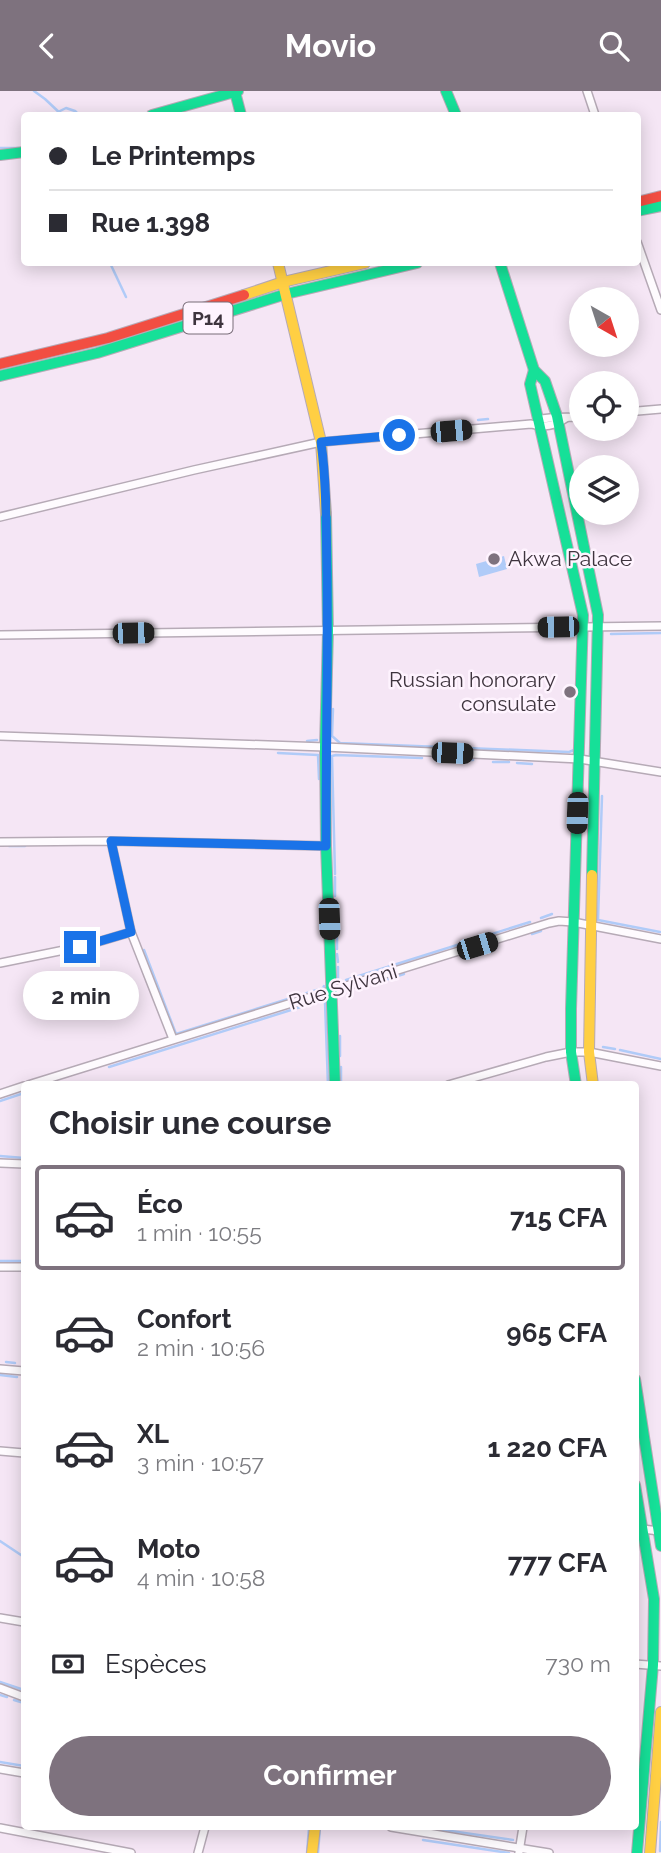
<!DOCTYPE html>
<html lang="fr">
<head>
<meta charset="utf-8">
<style>
  body { margin:0; font-family:Raleway,sans-serif; background:#f2f2f3; color:#2b2b33; height:100vh; display:flex; flex-direction:column; font-size:26px; white-space:nowrap }
  * { box-sizing:border-box; margin:0 }
  p { font-size:23px; color:#7c7c81 }
  .icon { flex:none; width:38px; height:38px; fill:none; stroke:currentColor; stroke-width:2; stroke-linecap:round; stroke-linejoin:round }
  .map { position:relative; flex:1; overflow:hidden }
  .sheet { position:absolute; left:21px; top:990px; width:618px; height:749px; display:flex; flex-direction:column; background:#fff; border-radius:7px; box-shadow:0 4px 18px #0003 }
  .sheet>* { flex:none }
  .top-card { position:absolute; left:21px; top:21px; width:620px; height:154px; border-radius:7px; box-shadow:0 4px 18px #0003; display:grid; align-content:center; height:154px; padding:0 28px; background:#fff }
  .needle { width:46px; rotate:141deg }
  .controls { position:absolute; left:569px; top:196px; display:grid; gap:14px }
  .controls a { display:grid; place-items:center; width:70px; height:70px; border-radius:50%; background:#fff; box-shadow:0 4px 18px #0003; font-size:35px }
  .end { position:absolute; width:32px; height:32px; margin:-16px; border:9px solid #1a73e8; background:#fff; box-shadow:0 0 0 4px #fff }
  .from { border-radius:50% }
  .bubble { position:absolute; height:49px; border-radius:24px; background:#fff; box-shadow:0 4px 18px #0003; font-size:23px; font-weight:700; line-height:49px; text-align:center }
  .car { position:absolute; width:21px; height:42px; margin:-21px -10px; border-radius:9px; box-shadow:0 0 5px 2px #0007; background:linear-gradient(#222 24%,#8ab4d8 0 40%,#222 0 76%,#8ab4d8 0 86%,#222 0) }
  .top-card b { display:flex; align-items:center; gap:24px; height:66px; font-size:26px }
  .top-card b+b { border-top:2px solid #e1e1e2 }
  .top-card i { width:18px; height:18px; background:#2b2b33 }
  ul { padding:0; list-style:none }
  li { display:flex; align-items:center; gap:21px; height:105px; margin:0 14px 10px; padding:0 14px; border:4px solid transparent; border-radius:7px }
  li div { flex:1 }
  li b { display:block; font-size:26px }
  li em { font-style:normal; font-weight:700 }
  li.on { border-color:#7e727e }
  li>.icon { width:63px; height:63px; stroke-width:1.5 }
  h2 { padding:0 28px; font-size:32px; line-height:84px }
  .pay { display:flex; align-items:center; gap:18px; height:77px; padding:0 28px; font-size:26px }
  .pay p { margin-inline-start:auto }
  .button { display:flex; gap:14px; margin-top:auto; padding:14px 28px }
  .button a { flex:1; height:80px; border-radius:42px; background:#7e727e; color:#fff; font-size:28px; font-weight:700; line-height:80px; text-align:center }
  header { display:flex; justify-content:space-between; align-items:center; height:91px; padding:0 28px; background:#7e727e; color:#fff; font-size:32px; font-weight:700 }
  .map>svg:first-child { display:block }
  .water { fill:#b0cbf8 }
  .lines { fill:none; stroke-linecap:round; stroke-linejoin:round }
  .stream { stroke:#b0cbf8; stroke-width:2.5 }
  .street-casing { stroke:#b6aab6; stroke-width:10 }
  .fast-casing { stroke:#b6aab6; stroke-width:12 }
  .slow-casing { stroke:#b6aab6; stroke-width:12 }
  .jam-casing { stroke:#b6aab6; stroke-width:12 }
  .street { stroke:#fefbfe; stroke-width:7 }
  .fast { stroke:#16e098; stroke-width:10 }
  .slow { stroke:#ffcf43; stroke-width:10 }
  .jam { stroke:#f24e42; stroke-width:10 }
  .route { stroke:#1a73e8; stroke-width:9 }
  .poi-dot { fill:#7e727e; stroke:#fef3fe; stroke-width:2.5 }
  .labels { text-anchor:middle; stroke-width:5; stroke-linejoin:round; paint-order:stroke }
  .shield { fill:#fef3fe; stroke:#786d78; stroke-width:2 }
  .shield-label { font-size:19px; font-weight:bold; fill:#3e343e }
  .poi-label { font-size:21px; fill:#3e343e; stroke:#fef3fe; text-anchor:start }
  .street-label { font-size:21px; fill:#3e343e; stroke:#fef3fe }
</style>
</head>
<body>
<header><svg class="icon" aria-label="back" viewBox="0 0 24 24"><path d="M15 5l-7 7 7 7"/></svg>Movio<svg class="icon" aria-label="search" viewBox="0 0 24 24"><circle cx="10" cy="10" r="6"/><path d="M15 15l6 6"/></svg></header>
<div class="map">
<svg width="661" height="1762" viewBox="0 0 661 1762">
  <rect width="100%" height="100%" fill="#f5e6f5"/>
  <polygon class="water" points="504,465 507,478 479,486 476,473"/>
  <g class="lines">
    <g class="stream">
      <polyline points="34,0 45,8 62,24"/>
      <polyline points="58,21 66,17 75,20 79,24"/>
      <polyline points="0,57 18,57"/>
      <polyline points="110,172 126,206"/>
      <polyline points="478,329 488,328"/>
      <polyline points="611,543 661,542"/>
      <polyline points="333,618 332,645 340,652 569,661 574,659"/>
      <polyline points="307,650 317,649"/>
      <polyline points="278,662 318,664 319,688"/>
      <polyline points="463,669 473,669"/>
      <polyline points="493,671 509,671"/>
      <polyline points="517,672 532,673"/>
      <polyline points="602,705 598,829 660,841"/>
      <polyline points="9,755 25,755"/>
      <polyline points="335,783 332,665 336,664 422,667"/>
      <polyline points="335,786 335,805"/>
      <polyline points="541,827 552,823"/>
      <polyline points="532,843 541,840"/>
      <polyline points="337,847 337,858"/>
      <polyline points="144,859 176,943 323,897 324,895"/>
      <polyline points="337,863 338,871"/>
      <polyline points="338,876 338,889"/>
      <polyline points="346,889 530,831"/>
      <polyline points="385,889 404,883"/>
      <polyline points="340,945 340,965"/>
      <polyline points="603,956 615,958"/>
      <polyline points="620,959 661,968"/>
      <polyline points="109,976 323,909 325,911 328,994"/>
      <polyline points="341,976 341,994"/>
      <polyline points="50,994 54,993"/>
      <polyline points="0,1010 24,1002"/>
      <polyline points="0,1065 24,1067"/>
      <polyline points="0,1170 24,1170"/>
      <polyline points="6,1271 15,1272"/>
      <polyline points="0,1284 17,1286"/>
      <polyline points="0,1450 24,1466"/>
      <polyline points="0,1591 24,1599"/>
      <polyline points="0,1604 7,1606"/>
      <polyline points="14,1609 24,1612"/>
      <polyline points="0,1671 24,1675"/>
      <polyline points="437,1738 513,1749"/>
      <polyline points="423,1749 509,1762"/>
      <polyline points="660,1760 661,1731"/>
      <polyline points="307,1762 309,1736"/>
      <polyline points="318,1762 320,1736"/>
    </g>
    <g class="street-casing">
      <g id="street">
        <polyline points="587,0 595,24"/>
        <polyline points="637,151 661,219"/>
        <polyline points="626,321 661,318"/>
        <path d="M538,329C553,325 566,327 581,326"/>
        <path d="M0,426L194,379L321,351L531,333C544,337 555,335 566,327"/>
        <polyline points="0,544 661,535"/>
        <polyline points="0,645 325,656 580,668 661,681"/>
        <polyline points="111,750 131,841 173,948"/>
        <polyline points="0,751 111,750 326,755"/>
        <polyline points="0,872 84,855 131,841"/>
        <polyline points="28,994 549,832 559,830 573,831 661,848"/>
        <polyline points="448,994 546,966 571,961 589,961 661,975"/>
        <polyline points="0,1003 24,995"/>
        <polyline points="0,1072 24,1073"/>
        <polyline points="0,1176 24,1176"/>
        <polyline points="0,1278 24,1280"/>
        <polyline points="0,1360 24,1362"/>
        <polyline points="635,1437 659,1440"/>
        <polyline points="0,1527 24,1531"/>
        <polyline points="635,1573 661,1575"/>
        <polyline points="0,1597 24,1606"/>
        <polyline points="0,1678 24,1682"/>
        <polyline points="391,1736 549,1762"/>
        <polyline points="0,1737 131,1762"/>
        <polyline points="519,1761 523,1736"/>
        <polyline points="198,1762 205,1736"/>
      </g>
    </g>
    <g class="fast-casing">
      <g id="fast">
        <polyline points="446,0 456,24"/>
        <polyline points="235,1 241,24"/>
        <polyline points="152,24 238,0"/>
        <polyline points="0,64 24,61"/>
        <polyline points="637,120 661,115"/>
        <polyline points="500,172 534,279 545,290 557,325 598,524 592,784"/>
        <polyline points="534,279 530,293 583,524 571,918 571,961 576,994"/>
        <polyline points="0,285 97,262 286,203 417,172"/>
        <polyline points="326,423 328,540 325,656 326,755 335,994"/>
        <polyline points="635,1288 661,1455"/>
        <polyline points="635,1394 654,1508 653,1574 637,1762"/>
      </g>
    </g>
    <g class="slow-casing">
      <g id="slow">
        <polyline points="278,172 321,351 326,423"/>
        <polyline points="244,204 283,191 365,172"/>
        <polyline points="592,784 589,961 593,994"/>
        <polyline points="312,1762 315,1736"/>
        <polyline points="650,1762 661,1621"/>
      </g>
    </g>
    <g class="jam-casing">
      <g id="jam">
        <polyline points="637,111 661,105"/>
        <polyline points="0,273 108,247 244,204"/>
      </g>
    </g>
    <use href="#street" class="street"/>
    <use href="#fast" class="fast"/>
    <use href="#slow" class="slow"/>
    <use href="#jam" class="jam"/>
  </g>
  <g class="lines">
    <path class="route" d="M80,856L131,841L111,750L326,755C326,665 328,574 327,484C326,439 327,395 321,351L399,344"/>
  </g>
  <g class="poi-dot">
    <circle cx="494" cy="468" r="7"/>
    <circle cx="570" cy="601" r="7"/>
  </g>
  <g class="labels">
    <rect class="shield" x="183.5" y="211.5" width="49" height="31" rx="5"/>
    <g class="shield-label">
      <text x="208" y="234">P14</text>
    </g>
    <g class="poi-label">
      <text x="508" y="475">Akwa Palace</text>
      <text x="556" y="596" text-anchor="end">Russian honorary<tspan x="556" dy="24">consulate</tspan></text>
    </g>
    <g class="street-label">
      <text transform="translate(343 896) rotate(-17)" y="7">Rue Sylvani</text>
    </g>
  </g>
</svg>
<div class="controls">
<a><svg class="needle" viewBox="-14 -14 28 28"><path d="M0-13l5 13h-10z" fill="#e53935"/><path d="M0 13l5-13h-10z" fill="#7c7c81"/></svg></a>
<a><svg class="icon" aria-label="locate" viewBox="0 0 24 24"><circle cx="12" cy="12" r="6"/><path d="M12 2v4M12 18v4M2 12h4M18 12h4"/></svg></a>
<a><svg class="icon" aria-label="layers" viewBox="0 0 24 24"><path d="M12 4l9 5-9 5-9-5zM3 14l9 5 9-5"/></svg></a>
</div>
<i class="end from" style="left:399px;top:344px"></i>
<i class="end" style="left:80px;top:856px"></i>
<div class="bubble" style="left:23px;top:880px;width:116px">2 min</div>
<i class="car" style="left:451px;top:340px;rotate:85deg"></i>
<i class="car" style="left:558px;top:536px;rotate:269deg"></i>
<i class="car" style="left:133px;top:542px;rotate:89deg"></i>
<i class="car" style="left:452px;top:662px;rotate:92deg"></i>
<i class="car" style="left:577px;top:722px;rotate:182deg"></i>
<i class="car" style="left:329px;top:828px;rotate:178deg"></i>
<i class="car" style="left:477px;top:855px;rotate:73deg"></i>
<div class="top-card">
<b><i class="from"></i>Le Printemps</b>
<b><i></i>Rue 1.398</b>
</div>
<section class="sheet">
<h2>Choisir une course</h2>
<ul>
<li class="on"><svg class="icon" aria-label="car" viewBox="0 0 24 24"><path d="M5 17H2v-5l4-1 3-4h7l3 4 3 1v5h-3M9 17h6M6 11h13"/><circle cx="7" cy="17" r="2"/><circle cx="17" cy="17" r="2"/></svg><div><b>Éco</b><p>1 min · 10:55</p></div><em>715 CFA</em></li>
<li><svg class="icon" aria-label="car" viewBox="0 0 24 24"><path d="M5 17H2v-5l4-1 3-4h7l3 4 3 1v5h-3M9 17h6M6 11h13"/><circle cx="7" cy="17" r="2"/><circle cx="17" cy="17" r="2"/></svg><div><b>Confort</b><p>2 min · 10:56</p></div><em>965 CFA</em></li>
<li><svg class="icon" aria-label="car" viewBox="0 0 24 24"><path d="M5 17H2v-5l4-1 3-4h7l3 4 3 1v5h-3M9 17h6M6 11h13"/><circle cx="7" cy="17" r="2"/><circle cx="17" cy="17" r="2"/></svg><div><b>XL</b><p>3 min · 10:57</p></div><em>1 220 CFA</em></li>
<li><svg class="icon" aria-label="car" viewBox="0 0 24 24"><path d="M5 17H2v-5l4-1 3-4h7l3 4 3 1v5h-3M9 17h6M6 11h13"/><circle cx="7" cy="17" r="2"/><circle cx="17" cy="17" r="2"/></svg><div><b>Moto</b><p>4 min · 10:58</p></div><em>777 CFA</em></li>
</ul>
<div class="pay"><svg class="icon" aria-label="cash" viewBox="0 0 24 24"><path d="M3 7h18v10H3z"/><circle cx="12" cy="12" r="2"/></svg>Espèces<p>730 m</p></div>
<div class="button"><a>Confirmer</a></div>
</section>
</div>
</body>
</html>
